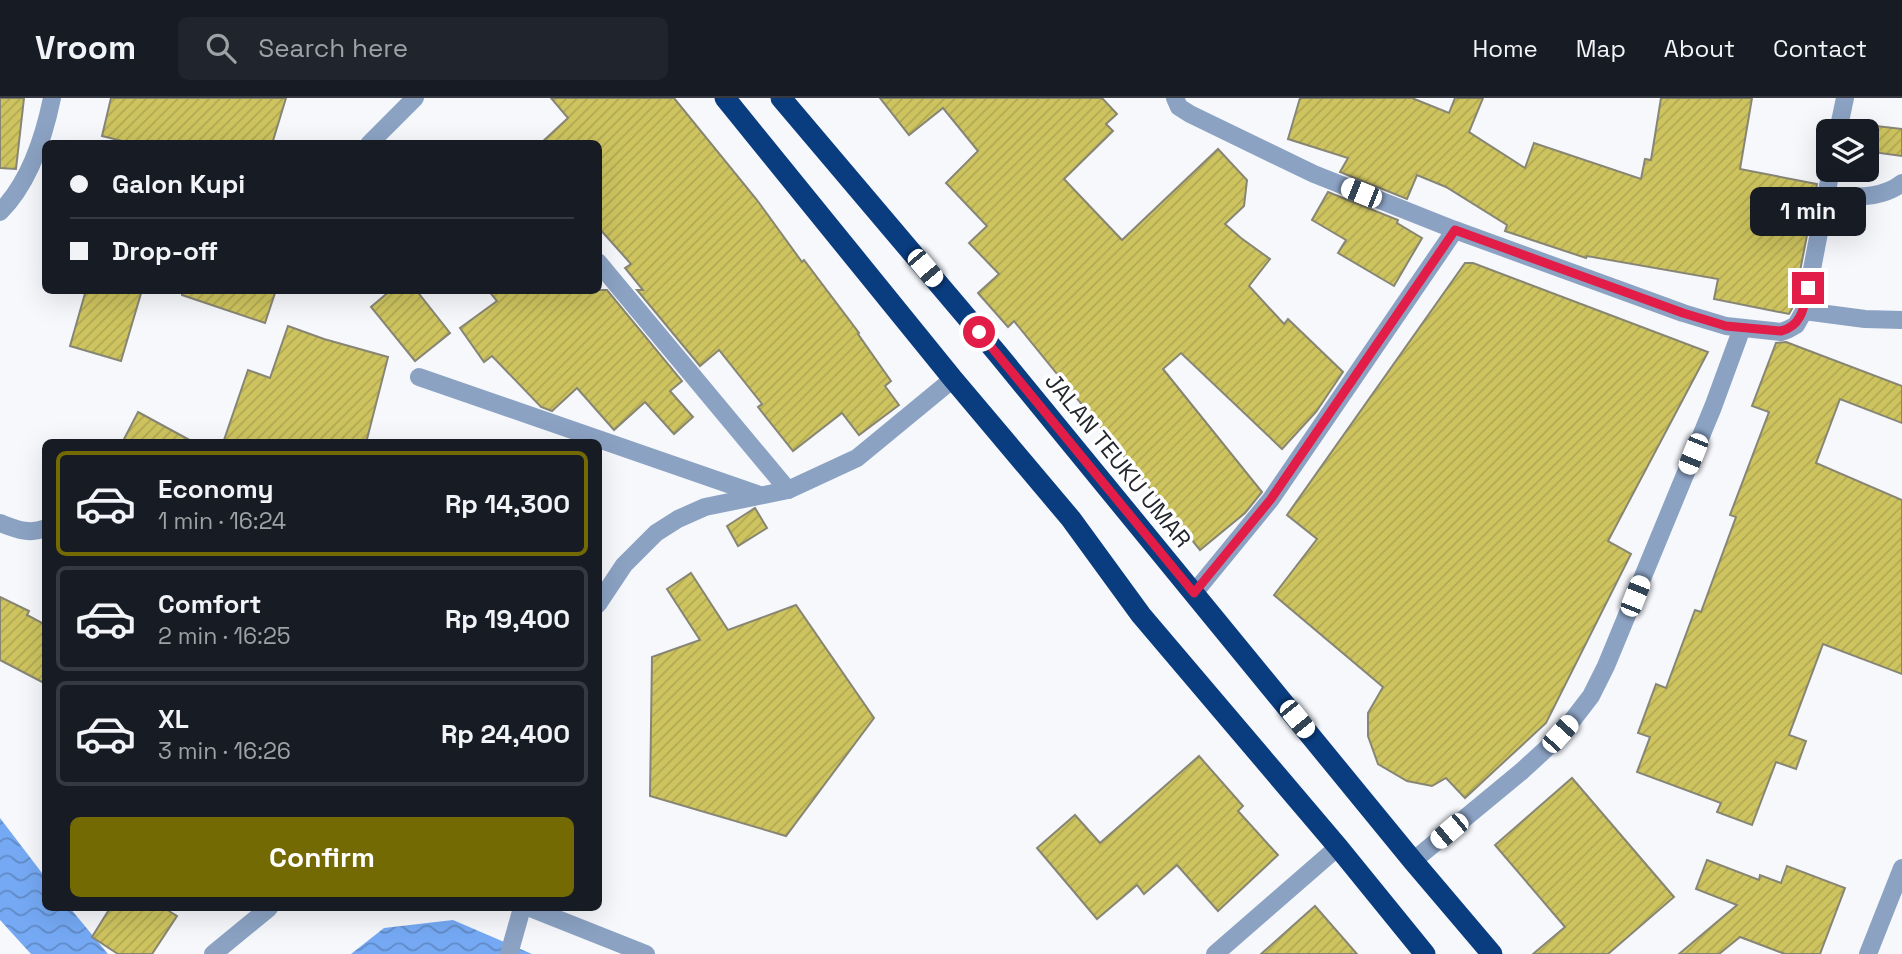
<!DOCTYPE html>
<html lang="en">
<head>
<meta charset="utf-8">
<style>
  body { margin:0; font-family:"Space Grotesk",sans-serif; background:#20242c; color:#f1f3f6; height:100vh; display:flex; flex-direction:column; font-size:26px; white-space:nowrap }
  * { box-sizing:border-box; margin:0 }
  p { font-size:23px; color:#9ea1a6 }
  .icon { flex:none; width:38px; height:38px; fill:none; stroke:currentColor; stroke-width:2; stroke-linecap:round; stroke-linejoin:round }
  .map { position:relative; flex:1; overflow:hidden }
  .details { position:absolute; left:42px; top:341px; width:560px; height:472px; display:flex; flex-direction:column; background:#171b24; border-radius:10px; box-shadow:0 7px 28px #0002 }
  .details>* { flex:none }
  .top-card { position:absolute; left:42px; top:42px; width:560px; height:154px; border-radius:10px; box-shadow:0 7px 28px #0002; display:grid; align-content:center; height:154px; padding:0 28px; background:#171b24 }
  .controls { position:absolute; left:1816px; top:21px; display:grid; gap:14px }
  .controls a { display:grid; place-items:center; width:63px; height:63px; border-radius:10px; background:#171b24; box-shadow:0 7px 28px #0002; font-size:35px }
  .end { position:absolute; width:32px; height:32px; margin:-16px; border:9px solid #e11d48; background:#fff; box-shadow:0 0 0 4px #fff }
  .from { border-radius:50% }
  .bubble { position:absolute; height:49px; border-radius:10px; background:#171b24; box-shadow:0 7px 28px #0002; font-size:23px; font-weight:800; line-height:49px; text-align:center }
  .car { position:absolute; width:21px; height:42px; margin:-21px -10px; border-radius:9px; box-shadow:0 0 5px 2px #0007; background:linear-gradient(#fff 24%,#345 0 40%,#fff 0 76%,#345 0 86%,#fff 0) }
  .top-card b { display:flex; align-items:center; gap:24px; height:66px; font-size:26px }
  .top-card b+b { border-top:2px solid #363941 }
  .top-card i { width:18px; height:18px; background:#f1f3f6 }
  ul { padding:12px 0 0; list-style:none }
  li { display:flex; align-items:center; gap:21px; height:105px; margin:0 14px 10px; padding:0 14px; border:4px solid #363941; border-radius:10px }
  li div { flex:1 }
  li b { display:block; font-size:26px }
  li em { font-style:normal; font-weight:800 }
  li.selected { border-color:#736a03 }
  li>.icon { width:63px; height:63px; stroke-width:1.5 }
  .cta { display:flex; gap:14px; margin-top:auto; padding:14px 28px }
  .cta a { flex:1; height:80px; border-radius:10px; background:#736a03; color:#fff; font-size:28px; font-weight:800; line-height:80px; text-align:center }
  header { display:flex; align-items:center; gap:42px; box-sizing:border-box; height:98px; padding:0 35px; background:#171b24; border-bottom:2px solid #363941 }
  header strong { font-size:33px }
  nav { display:flex; gap:38px; margin-inline-start:auto; font-size:24px }
  .search { width:490px; height:63px; background:#20242c; display:flex; align-items:center; gap:18px; box-sizing:border-box; padding:0 24px; border-radius:10px; color:#9ea1a6; font-size:26px }
  .map>svg:first-child { display:block }
  .water { fill:url(#water-waves) }
  .building { fill:url(#building-hatch); stroke:#878574; stroke-width:2 }
  .lines { fill:none; stroke-linecap:round; stroke-linejoin:round }
  .street { stroke:#8ba2c3; stroke-width:18 }
  .highway { stroke:#0a3d80; stroke-width:21 }
  .route { stroke:#e11d48; stroke-width:9 }
  .labels { text-anchor:middle; stroke-width:7; stroke-linejoin:round; paint-order:stroke }
  .street-label { font-size:23px; fill:#23272d; stroke:#fff }
</style>
</head>
<body>
<header>
<strong>Vroom</strong>
<div class="search"><svg class="icon" aria-label="search" viewBox="0 0 24 24"><circle cx="10" cy="10" r="6"/><path d="M15 15l6 6"/></svg>Search here</div>
<nav><a>Home</a><a>Map</a><a>About</a><a>Contact</a></nav>
</header>
<div class="map">
<svg width="1902" height="856" viewBox="0 0 1902 856">
  <defs>
    <pattern id="water-waves" width="16" height="10" patternUnits="userSpaceOnUse" patternTransform="scale(1.75)"><rect width="16" height="10" fill="#75a9f4"/><path d="M0 5q4-4 8 0t8 0" fill="none" stroke="#608ac6"/></pattern>
    <pattern id="building-hatch" width="6" height="6" patternUnits="userSpaceOnUse" patternTransform="scale(1.75)"><rect width="6" height="6" fill="#cec45f"/><path d="M-1 1l2-2M0 6l6-6M5 7l2-2" fill="none" stroke="#b1a853"/></pattern>
  </defs>
  <rect width="100%" height="100%" fill="#f6f8fc"/>
  <g class="water">
    <polygon points="0,720 45,779 46,810 70,810 108,856 31,856 0,822"/>
    <polygon points="453,822 532,856 351,856 384,830"/>
  </g>
  <g class="building">
    <polygon points="0,0 24,0 16,71 0,70"/>
    <polygon points="111,0 286,0 272,46 134,46 102,38"/>
    <polygon points="551,0 674,0 757,102 802,164 804,162 859,235 858,236 891,283 885,288 899,307 859,337 842,315 793,353 758,309 762,306 719,252 700,268 637,192 643,192 625,170 631,166 598,129 598,46 540,46 568,20"/>
    <polygon points="880,0 1102,0 1117,16 1106,26 1113,33 1064,81 1122,142 1218,51 1247,82 1244,108 1225,126 1241,140 1270,161 1249,188 1284,226 1288,221 1343,274 1316,314 1282,351 1181,255 1163,271 1262,394 1245,415 1200,452 1014,223 1008,229 978,195 999,176 969,145 987,128 946,85 978,53 943,10 909,37"/>
    <polygon points="1300,0 1412,0 1449,15 1455,0 1483,0 1469,34 1525,70 1534,45 1641,81 1645,61 1651,62 1661,0 1752,0 1740,71 1817,86 1793,209 1789,216 1714,201 1718,181 1587,158 1586,160 1505,133 1507,127 1446,89 1417,77 1407,101 1340,74 1348,60 1288,41"/>
    <polygon points="1876,28 1902,31 1902,58 1872,54"/>
    <polygon points="1328,94 1398,122 1397,125 1422,140 1394,188 1338,155 1346,142 1312,122"/>
    <polygon points="1465,165 1473,165 1708,254 1608,443 1631,456 1546,625 1465,700 1446,680 1432,688 1407,683 1378,666 1368,638 1368,615 1383,589 1274,497 1317,441 1287,417"/>
    <polygon points="86,192 142,192 121,263 70,248"/>
    <polygon points="183,192 276,192 265,225 182,197"/>
    <polygon points="391,192 416,192 450,235 415,263 371,209"/>
    <polygon points="488,192 607,192 682,283 670,293 693,319 674,336 645,304 614,332 577,290 552,313 541,309 492,258 484,264 460,230 497,203"/>
    <polygon points="288,228 324,241 388,259 366,345 223,345 248,272 270,280"/>
    <polygon points="1786,244 1902,288 1902,325 1840,301 1816,365 1902,402 1902,576 1823,546 1789,637 1806,643 1796,671 1776,664 1752,727 1717,714 1721,705 1637,674 1650,639 1638,635 1656,586 1666,590 1695,512 1701,514 1736,419 1730,417 1769,314 1752,308 1776,245"/>
    <polygon points="138,314 195,345 122,345"/>
    <polygon points="755,410 767,430 738,448 727,428"/>
    <polygon points="691,475 728,532 796,507 874,620 786,738 650,698 652,559 700,542 667,491"/>
    <polygon points="0,499 29,513 27,517 46,527 46,586 0,562"/>
    <polygon points="1199,658 1243,708 1238,713 1278,757 1218,813 1177,767 1144,796 1137,787 1097,821 1037,750 1075,717 1100,745"/>
    <polygon points="1572,680 1674,799 1608,856 1533,856 1565,829 1495,747"/>
    <polygon points="1707,762 1759,782 1760,777 1781,785 1787,768 1845,790 1820,856 1785,856 1740,839 1719,856 1679,856 1737,807 1696,791"/>
    <polygon points="1315,808 1357,856 1261,856"/>
    <polygon points="110,810 164,810 177,818 152,856 118,856 92,839"/>
  </g>
  <g class="lines">
    <g class="street">
      <polyline points="1175,0 1179,9 1190,16 1314,76 1455,132 1683,215 1726,228 1781,234 1789,231 1796,227 1804,213 1831,72"/>
      <polyline points="1838,33 1845,0"/>
      <polyline points="369,46 415,0"/>
      <path d="M1825,99C1852,98 1881,102 1902,85"/>
      <path d="M0,114C29,85 44,39 52,0"/>
      <polyline points="598,164 788,392"/>
      <polyline points="1804,213 1865,221 1902,222"/>
      <polyline points="419,279 757,396"/>
      <path d="M0,425C16,431 29,437 46,430"/>
      <polyline points="1194,495 1271,401 1455,132"/>
      <polyline points="598,506 624,467 656,435 678,421 705,409 788,392 857,360 953,281"/>
      <polyline points="1413,763 1522,673 1548,649 1571,624 1591,598 1606,568 1713,309 1742,230"/>
      <polyline points="530,810 646,856"/>
      <polyline points="213,856 269,810"/>
      <polyline points="509,856 522,810"/>
      <polyline points="1215,856 1338,749"/>
      <polyline points="1868,856 1902,770"/>
    </g>
    <g class="highway">
      <polyline points="725,0 953,281 1071,421 1141,517 1338,749 1425,856"/>
      <polyline points="781,0 997,255 1413,763 1492,856"/>
    </g>
  </g>
  <g class="lines">
    <path class="route" d="M979,234L1194,495L1271,401L1455,132L1683,215L1726,228L1781,233C1802,228 1804,209 1808,190"/>
  </g>
  <g class="labels">
    <g class="street-label">
      <text transform="translate(1118 362) rotate(51)" y="8">JALAN TEUKU UMAR</text>
    </g>
  </g>
</svg>
<div class="controls">
<a><svg class="icon" aria-label="layers" viewBox="0 0 24 24"><path d="M12 4l9 5-9 5-9-5zM3 14l9 5 9-5"/></svg></a>
</div>
<i class="end from" style="left:979px;top:234px"></i>
<i class="end" style="left:1808px;top:190px"></i>
<div class="bubble" style="left:1750px;top:89px;width:116px">1 min</div>
<i class="car" style="left:1361px;top:95px;rotate:292deg"></i>
<i class="car" style="left:925px;top:170px;rotate:140deg"></i>
<i class="car" style="left:1693px;top:356px;rotate:202deg"></i>
<i class="car" style="left:1635px;top:498px;rotate:22deg"></i>
<i class="car" style="left:1297px;top:621px;rotate:141deg"></i>
<i class="car" style="left:1560px;top:636px;rotate:42deg"></i>
<i class="car" style="left:1449px;top:733px;rotate:230deg"></i>
<div class="top-card">
<b><i class="from"></i>Galon Kupi</b>
<b><i></i>Drop-off</b>
</div>
<section class="details">
<ul>
<li class="selected"><svg class="icon" aria-label="car" viewBox="0 0 24 24"><path d="M5 17H2v-5l4-1 3-4h7l3 4 3 1v5h-3M9 17h6M6 11h13"/><circle cx="7" cy="17" r="2"/><circle cx="17" cy="17" r="2"/></svg><div><b>Economy</b><p>1 min · 16:24</p></div><em>Rp 14,300</em></li>
<li><svg class="icon" aria-label="car" viewBox="0 0 24 24"><path d="M5 17H2v-5l4-1 3-4h7l3 4 3 1v5h-3M9 17h6M6 11h13"/><circle cx="7" cy="17" r="2"/><circle cx="17" cy="17" r="2"/></svg><div><b>Comfort</b><p>2 min · 16:25</p></div><em>Rp 19,400</em></li>
<li><svg class="icon" aria-label="car" viewBox="0 0 24 24"><path d="M5 17H2v-5l4-1 3-4h7l3 4 3 1v5h-3M9 17h6M6 11h13"/><circle cx="7" cy="17" r="2"/><circle cx="17" cy="17" r="2"/></svg><div><b>XL</b><p>3 min · 16:26</p></div><em>Rp 24,400</em></li>
</ul>
<div class="cta"><a>Confirm</a></div>
</section>
</div>
</body>
</html>
